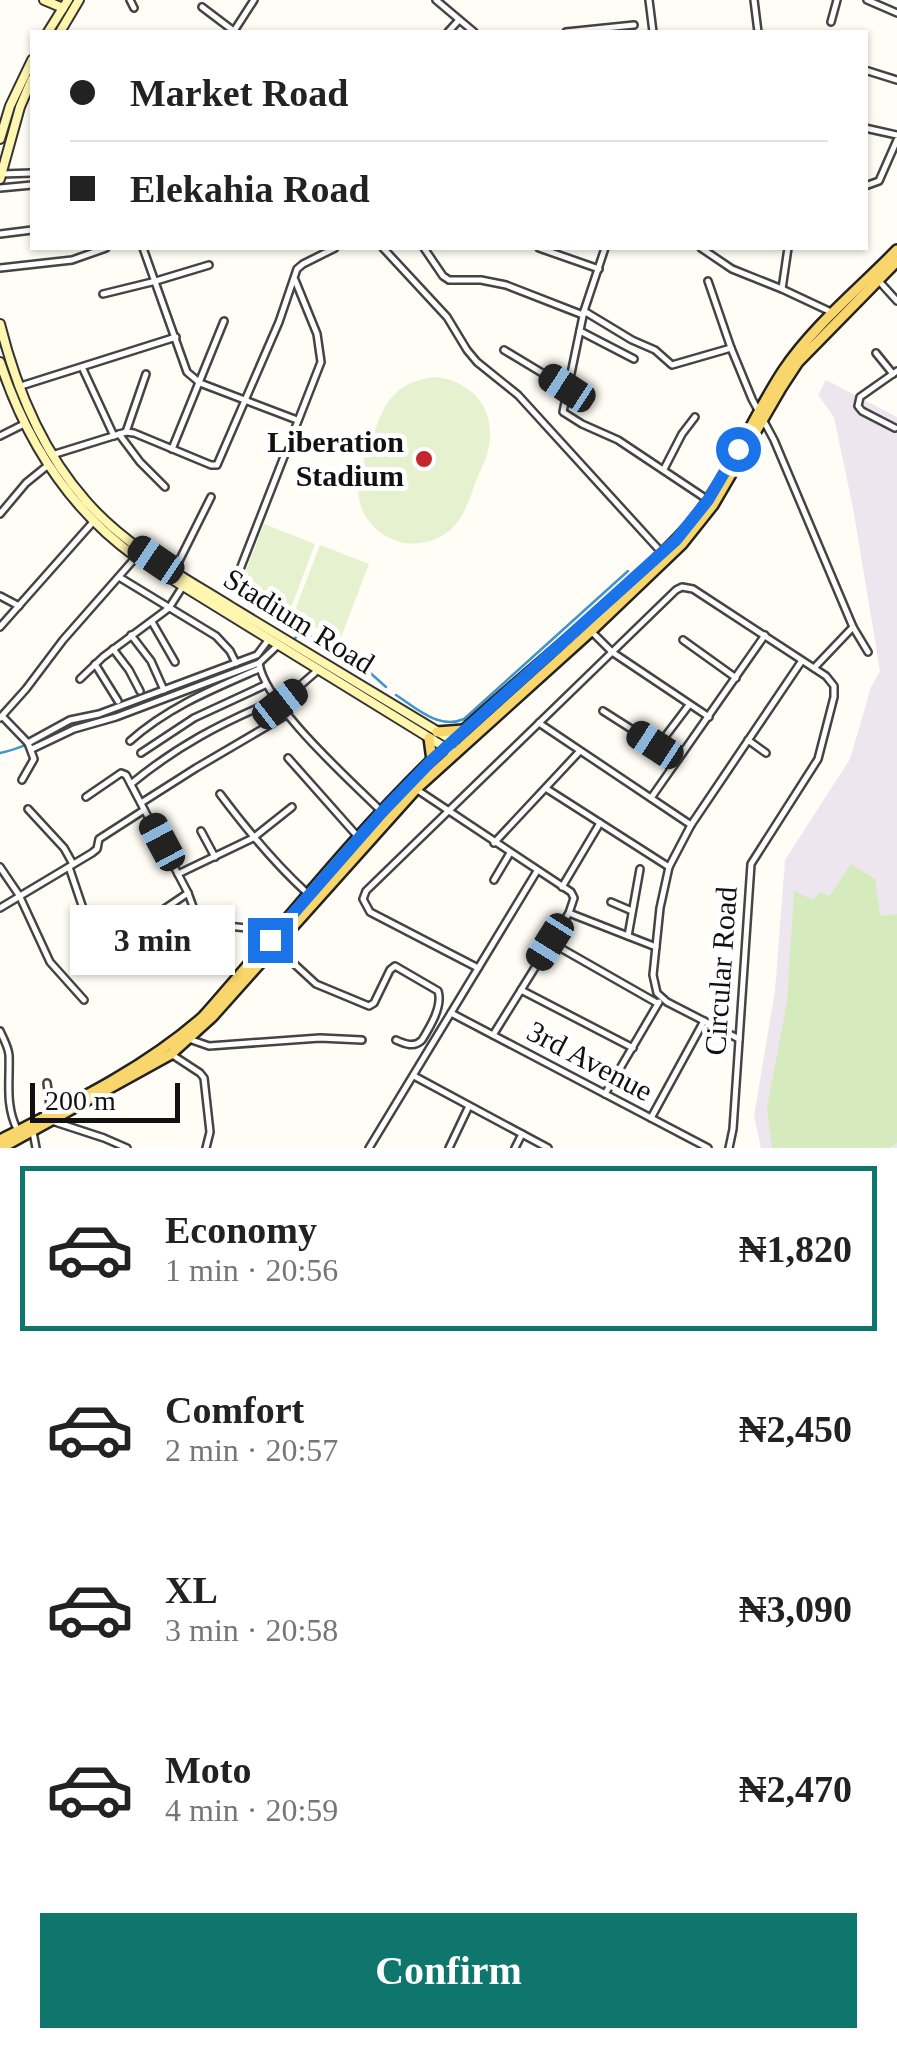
<!DOCTYPE html>
<html lang="en">
<head>
<meta charset="utf-8">
<style>
  body { margin:0; font-family:"Times New Roman",serif; background:#f6f6f6; color:#222; height:100vh; display:flex; flex-direction:column; font-size:38px; white-space:nowrap }
  * { box-sizing:border-box; margin:0 }
  p { font-size:32px; color:#767676 }
  .icon { flex:none; width:55px; height:55px; fill:none; stroke:currentColor; stroke-width:2; stroke-linecap:round; stroke-linejoin:round }
  .map { position:relative; height:1148px; overflow:hidden }
  .details { display:flex; flex-direction:column; background:#fff; flex:1 }
  .details>* { flex:none }
  .guide { position:absolute; left:30px; top:30px; width:838px; height:220px; border-radius:0px; box-shadow:0 2px 8px #0004; display:grid; align-content:center; height:220px; padding:0 40px; background:#fff }
  .scale { position:absolute; left:30px; bottom:25px; width:150px; box-sizing:border-box; padding-left:10px; border:5px solid #111; border-top:0; font-size:28px; line-height:35px; white-space:nowrap; color:#111; -webkit-text-stroke:8px #fff; paint-order:stroke }
  .end { position:absolute; width:45px; height:45px; margin:-22px; border:12px solid #1a73e8; background:#fff; box-shadow:0 0 0 5px #fff }
  .from { border-radius:50% }
  .bubble { position:absolute; height:70px; border-radius:0px; background:#fff; box-shadow:0 2px 8px #0004; font-size:32px; font-weight:700; line-height:70px; text-align:center }
  .car { position:absolute; width:30px; height:60px; margin:-30px -15px; border-radius:12px; box-shadow:0 0 8px 2px #0007; background:linear-gradient(#222 24%,#8ab4d8 0 40%,#222 0 76%,#8ab4d8 0 86%,#222 0) }
  .guide b { display:flex; align-items:center; gap:35px; height:95px; font-size:38px }
  .guide b+b { border-top:2px solid #e0e0e0 }
  .guide i { width:25px; height:25px; background:#222 }
  ul { padding:18px 0 0; list-style:none }
  li { display:flex; align-items:center; gap:30px; height:165px; margin:0 20px 15px; padding:0 20px; border:5px solid transparent; border-radius:0px }
  li div { flex:1 }
  li b { display:block; font-size:38px }
  li em { font-style:normal; font-weight:700 }
  li.current { border-color:#0f766e }
  li>.icon { width:90px; height:90px; stroke-width:1.5 }
  .cta { display:flex; gap:20px; margin-top:auto; padding:20px 40px }
  .cta a { flex:1; height:115px; border-radius:0px; background:#0f766e; color:#fff; font-size:40px; font-weight:700; line-height:115px; text-align:center }
  .map>svg:first-child { display:block }
  .industrial { fill:#eee6ef }
  .green { fill:#d5ebbd }
  .pitch { fill:#e6f2cf }
  .lines { fill:none; stroke-linecap:round; stroke-linejoin:round }
  .stream { stroke:#3f96cf; stroke-width:2.5 }
  .street-casing { stroke:#444; stroke-width:10 }
  .secondary-casing { stroke:#333; stroke-width:12 }
  .primary-casing { stroke:#222; stroke-width:14 }
  .street { stroke:#fff; stroke-width:5 }
  .secondary { stroke:#fff6b0; stroke-width:8 }
  .primary { stroke:#f9d66b; stroke-width:9 }
  .route { stroke:#1a73e8; stroke-width:12 }
  .poi-dot { fill:#c4262e; stroke:#fff; stroke-width:4 }
  .labels { text-anchor:middle; stroke-width:10; stroke-linejoin:round; paint-order:stroke }
  .poi-label { font-size:30px; font-weight:bold; fill:#111; stroke:#fff; text-anchor:end }
  .street-label { font-size:30px; fill:#111; stroke:#fff }
</style>
</head>
<body>
<div class="map">
<svg width="897" height="1148" viewBox="0 0 897 1148">
  <rect width="100%" height="100%" fill="#fffdf5"/>
  <polygon class="industrial" points="826,380 897,417 897,1148 761,1148 754,1116 775,991 785,860 850,759 871,687 880,671 853,508 834,417 818,395"/>
  <polygon class="green" points="851,864 875,879 880,916 897,914 897,1143 889,1148 772,1148 767,1107 787,1002 794,891 813,900 820,892 830,896"/>
  <g class="pitch">
    <path d="M435,377C467,380 492,403 490,437C490,452 482,467 476,481C471,495 466,511 457,523C436,548 399,551 375,528C347,500 360,468 373,436C378,422 383,406 394,395C405,383 419,379 435,377Z"/>
    <polygon points="264,524 315,544 288,616 236,596"/>
    <polygon points="320,545 369,564 341,637 292,618"/>
  </g>
  <g class="lines">
    <g class="stream">
      <polyline points="295,638 302,633 349,654 386,687"/>
      <path d="M396,695C416,708 439,730 464,719L628,571"/>
      <path d="M0,753C26,748 48,734 73,726C133,706 191,684 250,662L258,659L268,649"/>
    </g>
    <g class="street-casing">
      <g id="street">
        <polyline points="130,0 134,8"/>
        <polyline points="436,0 474,32"/>
        <polyline points="649,0 653,32"/>
        <polyline points="754,0 758,32"/>
        <polyline points="867,0 897,13"/>
        <polyline points="202,7 235,32"/>
        <polyline points="831,22 837,0"/>
        <polyline points="234,31 254,0"/>
        <polyline points="448,32 459,20"/>
        <polyline points="566,32 634,25"/>
        <polyline points="865,70 897,80"/>
        <polyline points="865,128 897,135"/>
        <polyline points="1,174 32,173"/>
        <polyline points="865,186 879,181 897,140"/>
        <polyline points="0,188 32,185"/>
        <polyline points="0,234 32,230"/>
        <polyline points="143,248 187,372 200,383 297,420"/>
        <polyline points="383,248 447,317 467,350 477,362 518,395 663,554"/>
        <polyline points="424,248 443,276 449,280 481,280 506,285 583,315"/>
        <polyline points="539,248 599,269"/>
        <polyline points="605,248 584,311 563,412 582,424 618,440 708,500"/>
        <polyline points="701,248 732,269 782,289 831,312"/>
        <polyline points="0,268 72,260 106,248"/>
        <polyline points="878,280 897,301"/>
        <polyline points="708,281 731,348 752,399 774,440 853,627 868,652"/>
        <polyline points="782,289 788,248"/>
        <polyline points="103,294 156,281 209,265"/>
        <polyline points="584,311 632,340 655,350 672,365 731,348"/>
        <polyline points="580,331 634,359"/>
        <polyline points="504,350 567,388"/>
        <polyline points="876,353 893,374"/>
        <polyline points="82,367 114,436"/>
        <polyline points="21,386 176,337"/>
        <polyline points="895,428 862,411 858,406 860,397 897,371"/>
        <polyline points="126,432 146,374"/>
        <polyline points="119,434 140,462 165,487"/>
        <polyline points="0,436 24,424"/>
        <polyline points="172,449 224,321"/>
        <polyline points="52,455 126,432 134,433 211,465 217,465 279,322 297,269 303,264 335,248"/>
        <polyline points="664,469 682,434 695,417"/>
        <polyline points="0,514 26,483 47,466"/>
        <polyline points="174,571 211,497"/>
        <polyline points="119,577 216,636 230,651 236,663"/>
        <polyline points="235,582 321,362 317,334 295,280"/>
        <polyline points="0,596 19,606"/>
        <polyline points="152,622 175,662"/>
        <polyline points="0,627 93,522"/>
        <polyline points="591,631 612,652 709,717"/>
        <polyline points="131,635 151,661 164,690"/>
        <polyline points="683,640 736,678"/>
        <polyline points="113,649 129,670 140,691"/>
        <path d="M259,663C265,705 350,780 382,812"/>
        <polyline points="95,664 118,701"/>
        <polyline points="814,668 853,627"/>
        <polyline points="80,679 103,657 169,608 183,586"/>
        <polyline points="279,704 318,670"/>
        <polyline points="603,711 658,746 689,705"/>
        <polyline points="2,716 28,743 34,759 22,780"/>
        <polyline points="0,718 26,689 63,640 136,557"/>
        <polyline points="539,723 691,825"/>
        <polyline points="748,740 766,753"/>
        <path d="M130,741C168,707 213,689 259,669"/>
        <polyline points="28,743 70,720 99,714 257,655 269,639"/>
        <polyline points="32,749 74,729 116,717 259,663 278,645"/>
        <polyline points="141,753 194,718 265,685"/>
        <polyline points="288,758 359,838"/>
        <path d="M131,784C177,746 221,723 276,700"/>
        <polyline points="416,789 571,892 574,898 569,913 493,1035"/>
        <polyline points="547,789 669,867"/>
        <path d="M220,794C247,830 274,863 307,893"/>
        <polyline points="86,797 121,773 126,775 188,893 199,923 274,931"/>
        <polyline points="651,798 765,635"/>
        <polyline points="141,803 196,768 288,714"/>
        <polyline points="28,809 64,848 73,864"/>
        <polyline points="201,831 215,857"/>
        <polyline points="494,843 579,752"/>
        <polyline points="0,867 19,895 50,962 84,1000"/>
        <polyline points="69,867 91,932 97,940 151,918 188,893"/>
        <polyline points="178,874 253,838 292,807"/>
        <polyline points="494,880 510,853"/>
        <polyline points="562,887 600,823"/>
        <polyline points="611,902 632,911"/>
        <polyline points="0,908 92,853 97,849 99,839 144,810"/>
        <polyline points="569,913 656,947"/>
        <polyline points="628,936 640,869"/>
        <polyline points="550,942 657,1003"/>
        <path d="M277,948L316,984L369,1006L374,1003L390,970L395,966L438,991C443,1006 430,1027 422,1040C414,1048 405,1044 396,1040"/>
        <polyline points="478,968 370,912 363,899 366,891 676,590 682,587 693,589 826,676 834,686 834,697 818,759 751,864 733,1129 729,1148"/>
        <polyline points="521,990 633,1048"/>
        <polyline points="451,1013 708,1148"/>
        <path d="M0,1031C3,1038 8,1046 9,1055C10,1081 5,1105 17,1129"/>
        <polyline points="189,1039 209,1046 320,1038 362,1040"/>
        <polyline points="739,1039 667,1002 657,993 653,975 660,908 669,867 691,825 801,662"/>
        <polyline points="171,1054 200,1073 204,1078 210,1132 206,1148"/>
        <polyline points="414,1076 548,1148"/>
        <polyline points="47,1083 51,1113"/>
        <polyline points="605,1094 659,1002"/>
        <polyline points="651,1118 704,1021"/>
        <polyline points="52,1121 104,1138 127,1148"/>
        <polyline points="33,1132 36,1148"/>
        <polyline points="369,1148 537,871"/>
        <polyline points="449,1148 469,1106"/>
        <polyline points="515,1148 522,1134"/>
      </g>
    </g>
    <g class="secondary-casing">
      <g id="secondary">
        <polyline points="44,0 63,8"/>
        <polyline points="48,32 68,0"/>
        <polyline points="60,32 79,0"/>
        <polyline points="0,139 10,106 32,60"/>
        <polyline points="0,179 20,107 32,79"/>
        <path d="M0,324C16,388 42,451 86,501C126,547 182,576 233,608C307,653 381,698 455,742"/>
        <path d="M0,362C26,441 68,508 136,557L454,753"/>
      </g>
    </g>
    <g class="primary-casing">
      <g id="primary">
        <polyline points="437,732 463,730"/>
        <polyline points="429,738 432,760"/>
        <path d="M0,1140C71,1104 144,1069 203,1017C280,930 352,837 436,756C514,681 602,616 678,538C724,491 747,426 783,371C813,326 859,289 897,250"/>
        <polyline points="1,1148 171,1054 212,1017 416,789 591,631 682,544 713,505 781,388 798,362 897,261"/>
      </g>
    </g>
    <use href="#street" class="street"/>
    <use href="#secondary" class="secondary"/>
    <use href="#primary" class="primary"/>
  </g>
  <g class="lines">
    <polyline class="route" points="270,940 382,812 432,760 676,540 708,500 738,449"/>
  </g>
  <circle class="poi-dot" cx="424" cy="459" r="10"/>
  <g class="labels">
    <g class="poi-label">
      <text x="404" y="452">Liberation<tspan x="404" dy="34">Stadium</tspan></text>
    </g>
    <g class="street-label">
      <text transform="translate(299 621) rotate(32)" y="10">Stadium Road</text>
      <text transform="translate(721 971) rotate(-86)" y="10">Circular Road</text>
      <text transform="translate(590 1061) rotate(28)" y="10">3rd Avenue</text>
    </g>
  </g>
</svg>
<div class="scale">200 m</div>
<i class="end from" style="left:738px;top:449px"></i>
<i class="end" style="left:270px;top:940px"></i>
<div class="bubble" style="left:70px;top:905px;width:165px">3 min</div>
<i class="car" style="left:567px;top:388px;rotate:303deg"></i>
<i class="car" style="left:156px;top:560px;rotate:304deg"></i>
<i class="car" style="left:280px;top:704px;rotate:52deg"></i>
<i class="car" style="left:655px;top:745px;rotate:303deg"></i>
<i class="car" style="left:162px;top:842px;rotate:332deg"></i>
<i class="car" style="left:550px;top:942px;rotate:212deg"></i>
<div class="guide">
<b><i class="from"></i>Market Road</b>
<b><i></i>Elekahia Road</b>
</div>
</div>
<section class="details">
<ul>
<li class="current"><svg class="icon" aria-label="car" viewBox="0 0 24 24"><path d="M5 17H2v-5l4-1 3-4h7l3 4 3 1v5h-3M9 17h6M6 11h13"/><circle cx="7" cy="17" r="2"/><circle cx="17" cy="17" r="2"/></svg><div><b>Economy</b><p>1 min · 20:56</p></div><em>₦1,820</em></li>
<li><svg class="icon" aria-label="car" viewBox="0 0 24 24"><path d="M5 17H2v-5l4-1 3-4h7l3 4 3 1v5h-3M9 17h6M6 11h13"/><circle cx="7" cy="17" r="2"/><circle cx="17" cy="17" r="2"/></svg><div><b>Comfort</b><p>2 min · 20:57</p></div><em>₦2,450</em></li>
<li><svg class="icon" aria-label="car" viewBox="0 0 24 24"><path d="M5 17H2v-5l4-1 3-4h7l3 4 3 1v5h-3M9 17h6M6 11h13"/><circle cx="7" cy="17" r="2"/><circle cx="17" cy="17" r="2"/></svg><div><b>XL</b><p>3 min · 20:58</p></div><em>₦3,090</em></li>
<li><svg class="icon" aria-label="car" viewBox="0 0 24 24"><path d="M5 17H2v-5l4-1 3-4h7l3 4 3 1v5h-3M9 17h6M6 11h13"/><circle cx="7" cy="17" r="2"/><circle cx="17" cy="17" r="2"/></svg><div><b>Moto</b><p>4 min · 20:59</p></div><em>₦2,470</em></li>
</ul>
<div class="cta"><a>Confirm</a></div>
</section>
</body>
</html>
